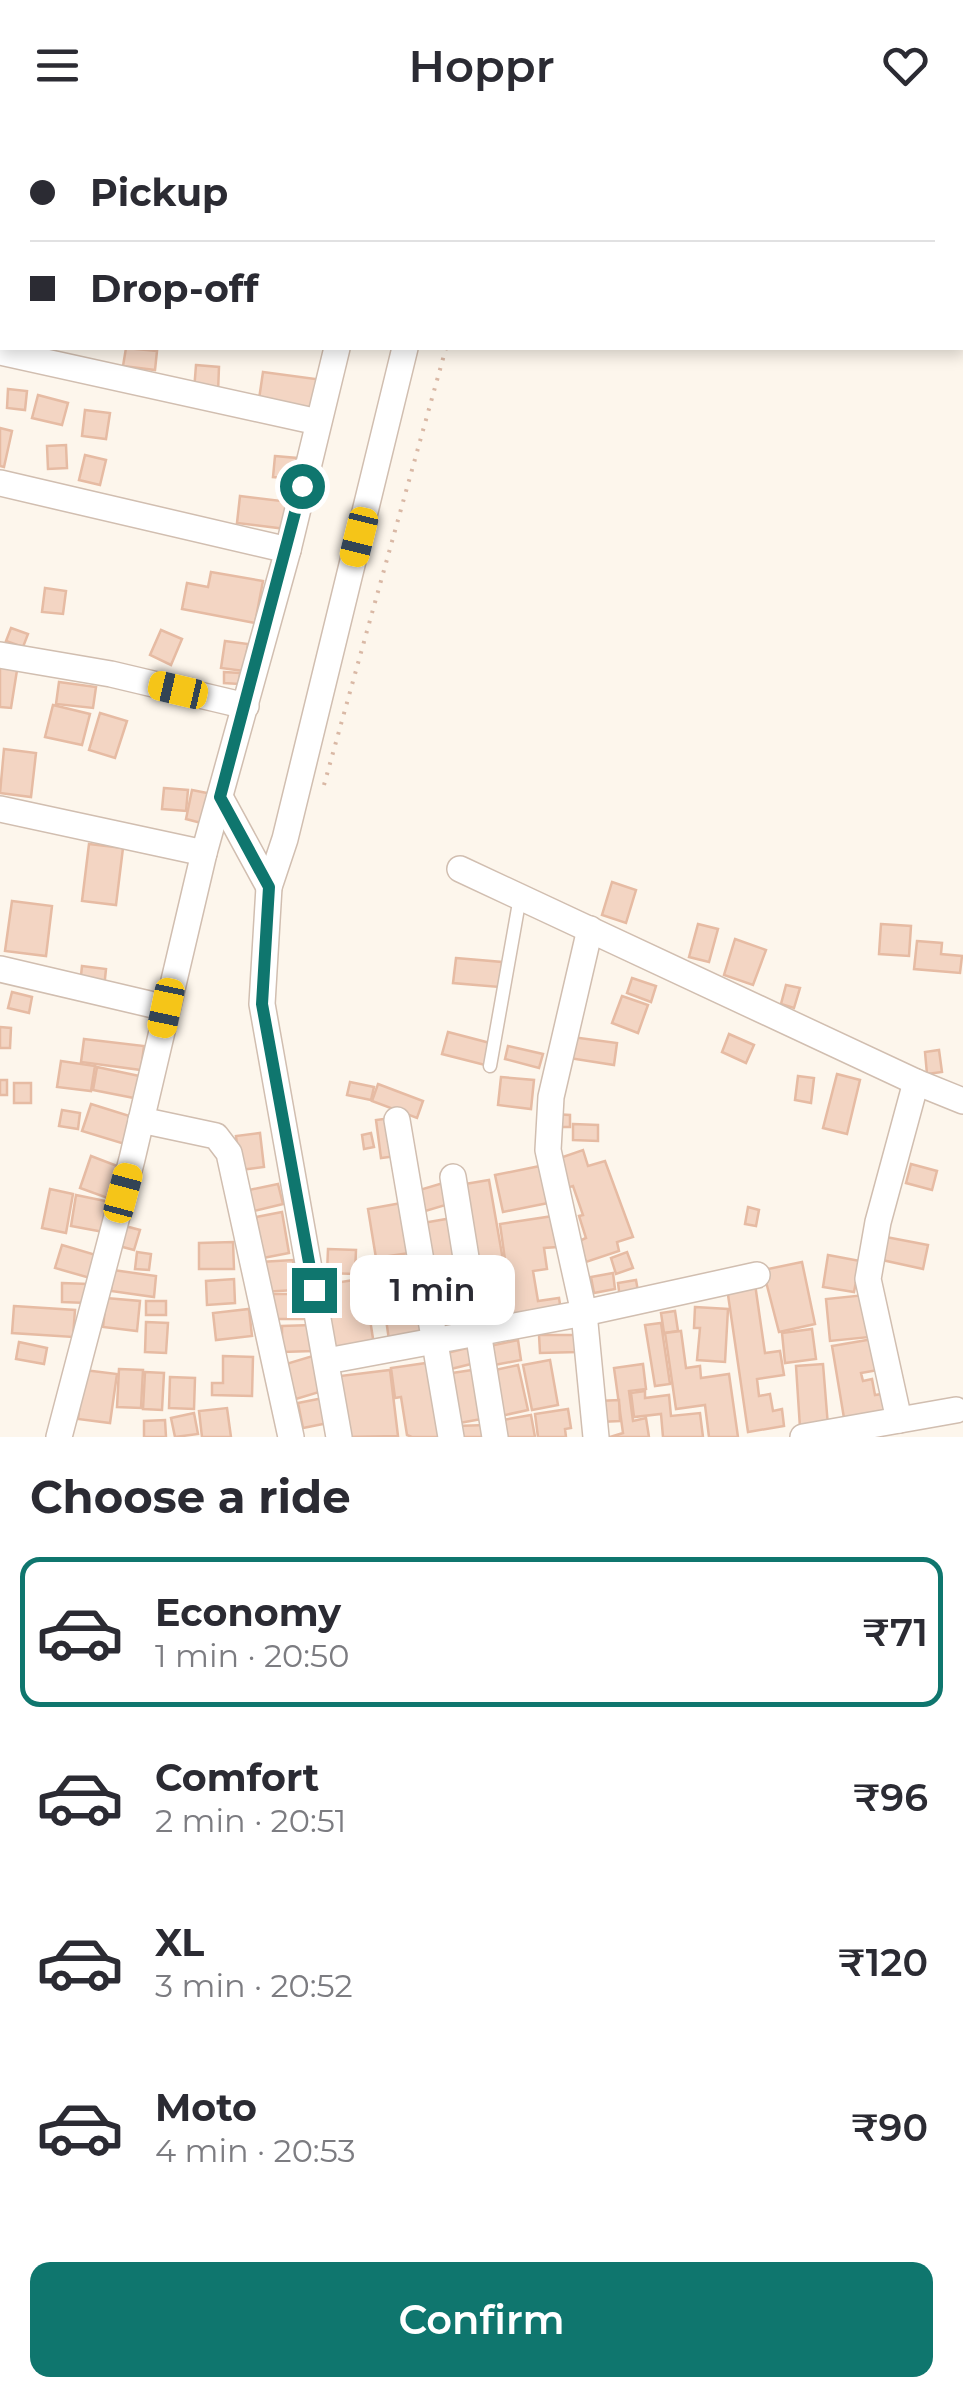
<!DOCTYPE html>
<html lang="en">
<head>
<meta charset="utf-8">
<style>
  body { margin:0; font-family:Montserrat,sans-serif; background:#f2f2f3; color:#2b2b33; height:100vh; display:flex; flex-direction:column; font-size:38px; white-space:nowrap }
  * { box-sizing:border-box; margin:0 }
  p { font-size:32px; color:#7c7c81 }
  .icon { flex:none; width:55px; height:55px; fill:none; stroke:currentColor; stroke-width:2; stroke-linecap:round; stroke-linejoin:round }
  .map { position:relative; height:1307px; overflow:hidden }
  .drawer { display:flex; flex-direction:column; background:#fff; flex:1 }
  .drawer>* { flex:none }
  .top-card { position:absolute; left:0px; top:0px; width:965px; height:220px; box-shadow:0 5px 15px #0003; display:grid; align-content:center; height:220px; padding:0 30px; background:#fff }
  .end { position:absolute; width:45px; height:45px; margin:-22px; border:12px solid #0f766e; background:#fff; box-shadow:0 0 0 5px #fff }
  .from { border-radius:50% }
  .bubble { position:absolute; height:70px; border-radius:20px; background:#fff; box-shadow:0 5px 15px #0003; font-size:32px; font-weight:600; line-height:70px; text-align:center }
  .car { position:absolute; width:30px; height:60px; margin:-30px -15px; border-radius:12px; box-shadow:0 0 8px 2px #0007; background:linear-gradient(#f5c518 24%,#345 0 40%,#f5c518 0 76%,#345 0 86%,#f5c518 0) }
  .top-card b { display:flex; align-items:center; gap:35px; height:95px; font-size:38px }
  .top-card b+b { border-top:2px solid #e1e1e2 }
  .top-card i { width:25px; height:25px; background:#2b2b33 }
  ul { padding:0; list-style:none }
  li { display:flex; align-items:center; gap:30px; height:150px; margin:0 20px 15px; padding:0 10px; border:5px solid transparent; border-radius:20px }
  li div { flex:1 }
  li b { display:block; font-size:38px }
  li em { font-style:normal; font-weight:600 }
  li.on { border-color:#0f766e }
  li>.icon { width:90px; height:90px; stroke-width:1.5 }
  h2 { padding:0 30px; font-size:45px; line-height:120px }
  .button { display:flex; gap:20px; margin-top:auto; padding:20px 30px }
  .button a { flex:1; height:115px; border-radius:20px; background:#0f766e; color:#fff; font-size:40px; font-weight:600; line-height:115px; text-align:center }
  header { display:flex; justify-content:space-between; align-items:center; height:130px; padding:0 30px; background:#fff; font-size:45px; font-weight:600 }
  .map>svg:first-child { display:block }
  .building { fill:#f3d5c3; stroke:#e6bba3; stroke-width:2.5 }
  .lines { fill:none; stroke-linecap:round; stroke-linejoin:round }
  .lane-casing { stroke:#d1beb0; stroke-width:15 }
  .street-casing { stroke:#d1beb0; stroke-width:28 }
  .path { stroke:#d9b8a5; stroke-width:4; stroke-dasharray:2.5 8; stroke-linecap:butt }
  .lane { stroke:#fff; stroke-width:12 }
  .street { stroke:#fff; stroke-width:25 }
  .route { stroke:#0f766e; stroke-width:12 }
</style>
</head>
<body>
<header><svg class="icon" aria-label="menu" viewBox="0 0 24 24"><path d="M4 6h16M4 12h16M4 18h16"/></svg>Hoppr<svg class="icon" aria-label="heart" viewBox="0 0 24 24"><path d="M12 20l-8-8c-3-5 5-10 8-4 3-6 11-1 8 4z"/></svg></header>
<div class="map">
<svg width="963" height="1307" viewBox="0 0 963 1307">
  <rect width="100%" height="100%" fill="#fdf6ec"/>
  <g class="building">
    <polygon points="126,218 157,221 155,240 123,236"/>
    <polygon points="196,235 219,237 218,263 194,261"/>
    <polygon points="263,242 323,250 318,285 258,276"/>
    <polygon points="8,259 27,261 25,280 7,278"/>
    <polygon points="38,265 68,273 62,295 32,288"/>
    <polygon points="85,280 110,283 106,309 82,306"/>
    <polygon points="0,298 12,301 4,337 0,336"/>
    <polygon points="66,315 67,338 48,339 47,316"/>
    <polygon points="85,325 106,330 100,355 79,350"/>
    <polygon points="275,326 297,328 295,349 273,347"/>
    <polygon points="240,366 290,372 286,399 237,393"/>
    <polygon points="211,442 263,451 255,493 182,479 187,453 208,457"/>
    <polygon points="45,458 66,461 63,484 42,482"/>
    <polygon points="11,498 28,504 23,517 6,511"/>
    <polygon points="161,500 182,509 171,535 150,525"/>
    <polygon points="225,511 248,514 244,541 221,538"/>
    <polygon points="0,531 18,534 11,578 0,577"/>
    <polygon points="224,542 240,543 239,554 224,553"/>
    <polygon points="59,552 96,557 93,578 56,574"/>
    <polygon points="53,575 90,584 82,615 45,607"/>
    <polygon points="100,583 127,591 115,628 89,620"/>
    <polygon points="4,619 36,623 31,667 0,663"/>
    <polygon points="164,658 188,660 186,681 162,679"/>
    <polygon points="192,660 212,664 205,694 186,689"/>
    <polygon points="89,714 123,718 116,775 82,771"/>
    <polygon points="612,752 636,760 626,793 602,785"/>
    <polygon points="12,771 52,776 46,826 5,821"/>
    <polygon points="698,794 718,799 709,832 689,827"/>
    <polygon points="881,794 911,796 909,826 879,824"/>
    <polygon points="735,809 766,820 753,855 724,845"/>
    <polygon points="917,811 942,813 941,824 962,826 960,843 914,839"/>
    <polygon points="456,828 502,832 499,857 453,853"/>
    <polygon points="82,836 106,839 104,858 80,855"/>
    <polygon points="632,848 656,856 651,872 627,863"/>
    <polygon points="786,855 800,858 794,878 781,874"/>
    <polygon points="12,862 32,867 29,883 8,878"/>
    <polygon points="622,866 648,875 638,903 612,893"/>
    <polygon points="0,897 11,898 10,918 0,918"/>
    <polygon points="448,902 490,913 485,935 442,924"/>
    <polygon points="729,904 754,915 746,933 722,922"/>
    <polygon points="572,907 617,913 614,935 569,928"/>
    <polygon points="84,909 144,916 141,940 81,932"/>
    <polygon points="508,916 543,924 539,938 505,929"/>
    <polygon points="939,920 942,942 927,944 925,922"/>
    <polygon points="61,931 95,936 91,961 57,957"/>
    <polygon points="97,937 144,947 139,969 93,960"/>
    <polygon points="837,944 860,950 847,1004 823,998"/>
    <polygon points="798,946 814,948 811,973 795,970"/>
    <polygon points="501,947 534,950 531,979 498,975"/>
    <rect x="0" y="950" width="7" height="15"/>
    <polygon points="350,952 374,957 371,970 347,965"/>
    <rect x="14" y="953" width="17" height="20"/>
    <polygon points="378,954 423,971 417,988 372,971"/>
    <polygon points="91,974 136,988 128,1015 82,1001"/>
    <polygon points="62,980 80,983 78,999 59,996"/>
    <polygon points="553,984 570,985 570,997 553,997"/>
    <polygon points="392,988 397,1026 381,1028 376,990"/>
    <polygon points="573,994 598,995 598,1011 573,1010"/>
    <polygon points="260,1003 264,1037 240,1040 236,1006"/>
    <polygon points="371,1003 374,1017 364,1019 362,1005"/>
    <polygon points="583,1020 588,1036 605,1031 633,1107 617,1112 619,1121 586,1132 579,1111 586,1108 579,1086 583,1085 573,1056 563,1059 554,1030"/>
    <polygon points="91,1026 125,1039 113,1070 80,1058"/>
    <polygon points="911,1034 937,1041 932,1060 906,1053"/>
    <polygon points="540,1036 558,1071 503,1082 495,1045"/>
    <polygon points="489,1050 514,1193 497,1196 494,1178 479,1181 459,1055"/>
    <polygon points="443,1053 449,1074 422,1082 416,1061"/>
    <polygon points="278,1054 283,1074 254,1081 249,1060"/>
    <polygon points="50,1059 73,1064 66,1103 42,1098"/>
    <polygon points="76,1065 115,1073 109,1103 71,1096"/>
    <polygon points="407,1072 416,1122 376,1128 368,1079"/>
    <polygon points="748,1077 759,1080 756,1096 745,1094"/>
    <polygon points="282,1082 289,1123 263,1128 256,1087"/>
    <polygon points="553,1086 557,1117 544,1118 547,1139 533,1141 538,1171 559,1168 562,1187 514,1194 500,1094"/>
    <polygon points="452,1088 466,1169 430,1175 417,1094"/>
    <polygon points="125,1096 140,1100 134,1120 119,1116"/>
    <polygon points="886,1107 928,1115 923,1139 882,1130"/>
    <polygon points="233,1112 234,1139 199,1139 199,1113"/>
    <polygon points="62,1115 96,1125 90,1148 55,1138"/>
    <polygon points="328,1119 356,1120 355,1144 327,1143"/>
    <polygon points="137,1122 151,1124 149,1140 135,1139"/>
    <polygon points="627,1122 633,1138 616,1144 611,1128"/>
    <polygon points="828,1125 860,1131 854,1162 823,1157"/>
    <polygon points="293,1130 295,1160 262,1162 260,1132"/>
    <polygon points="802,1132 815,1194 779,1202 763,1140"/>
    <polygon points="113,1140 156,1146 154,1167 111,1161"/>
    <polygon points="414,1140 425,1205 389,1210 382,1161 366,1164 374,1215 330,1222 317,1156"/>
    <polygon points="613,1143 615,1159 594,1163 591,1147"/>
    <polygon points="234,1149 235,1173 207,1175 206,1151"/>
    <polygon points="636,1150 639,1167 620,1169 618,1153"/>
    <polygon points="62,1153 88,1154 87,1173 62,1172"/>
    <polygon points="755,1154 765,1223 780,1221 784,1245 757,1249 759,1266 770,1264 773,1281 782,1279 784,1296 748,1302 727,1158"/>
    <rect x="273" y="1164" width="36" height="25"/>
    <polygon points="865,1165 870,1207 830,1211 826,1169"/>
    <polygon points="106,1168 140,1171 137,1201 103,1197"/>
    <polygon points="465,1170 468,1187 452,1190 455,1204 437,1207 431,1177"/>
    <rect x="146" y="1171" width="20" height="14"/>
    <polygon points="14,1176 75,1180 73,1207 12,1203"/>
    <polygon points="695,1177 728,1179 725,1232 697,1230 700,1198 694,1198"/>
    <polygon points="249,1179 252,1206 216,1210 213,1183"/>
    <polygon points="675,1181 678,1201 664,1203 661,1183"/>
    <polygon points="146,1192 168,1193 166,1223 145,1222"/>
    <polygon points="661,1193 670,1254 655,1256 645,1195"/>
    <polygon points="312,1195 313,1221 282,1222 282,1196"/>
    <polygon points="812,1199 816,1229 785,1233 782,1203"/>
    <polygon points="681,1201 686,1238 700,1236 701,1248 729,1244 738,1307 709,1307 705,1275 676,1279 665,1203"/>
    <polygon points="539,1205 577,1205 577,1222 540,1223"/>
    <polygon points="873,1209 878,1240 861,1243 863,1251 872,1249 875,1265 888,1263 891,1280 844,1288 832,1216"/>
    <polygon points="518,1210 521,1230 489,1236 485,1217"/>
    <polygon points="19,1212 47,1218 44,1234 16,1229"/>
    <polygon points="475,1216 479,1232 443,1241 439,1225"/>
    <polygon points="316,1225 326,1260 296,1269 286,1234"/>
    <polygon points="223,1226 253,1227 252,1266 212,1265 212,1253 223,1253"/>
    <polygon points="550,1230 558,1275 532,1280 523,1235"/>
    <polygon points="433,1232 444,1307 412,1307 407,1305 401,1267 395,1268 391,1238"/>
    <polygon points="643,1234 646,1259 629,1261 633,1291 646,1288 649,1307 610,1307 623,1303 614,1238"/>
    <polygon points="823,1234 828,1296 800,1298 796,1236"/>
    <polygon points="518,1235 528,1280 496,1287 486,1242"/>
    <polygon points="119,1239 143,1240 141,1278 117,1277"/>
    <polygon points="479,1239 487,1288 454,1294 445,1244"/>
    <polygon points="84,1240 117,1244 110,1293 78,1289"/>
    <polygon points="390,1240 398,1306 346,1307 340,1246"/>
    <polygon points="145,1242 164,1243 162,1280 143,1279"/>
    <polygon points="170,1247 195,1248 194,1279 169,1278"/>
    <polygon points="645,1261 645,1268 669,1265 671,1286 700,1283 703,1307 663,1307 661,1284 634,1287 631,1263"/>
    <polygon points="328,1267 333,1292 303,1298 298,1273"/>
    <polygon points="619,1270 620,1291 599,1292 598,1271"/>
    <polygon points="227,1278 231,1307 202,1307 199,1281"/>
    <polygon points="568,1279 571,1298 565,1299 566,1307 538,1307 535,1284"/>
    <polygon points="194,1283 198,1304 175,1307 171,1288"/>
    <polygon points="531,1285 535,1307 500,1307 497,1291"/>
    <polygon points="165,1290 166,1307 144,1307 144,1291"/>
    <polygon points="486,1295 486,1307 456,1307 456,1296"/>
  </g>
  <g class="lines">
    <g class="lane-casing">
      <polyline id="lane" points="490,936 520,767"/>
    </g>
    <g class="street-casing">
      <g id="street">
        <polyline points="460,2 461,0"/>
        <polyline points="0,108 2,108"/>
        <polyline points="0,222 318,292"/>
        <polyline points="0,353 288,420"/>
        <polyline points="0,525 111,544 246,576"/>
        <polyline points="220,667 269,757"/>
        <polyline points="0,679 204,723"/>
        <polyline points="460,739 916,952 963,971"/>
        <polyline points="590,799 551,967 548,1020 584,1183 596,1307"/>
        <polyline points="0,839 166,878"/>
        <polyline points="141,990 216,1006 229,1023 291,1307"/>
        <polyline points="397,990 451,1307"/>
        <polyline points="453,1047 495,1307"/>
        <polyline points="327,1231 584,1183 757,1145"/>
        <polyline points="899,1290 868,1149 878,1092 916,952"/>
        <polyline points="59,1307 132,1029 204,723 288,420 337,218"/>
        <polyline points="339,1307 262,874 269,757 285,709 405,218"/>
        <polyline points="803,1307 956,1280"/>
      </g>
    </g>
    <g class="path">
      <polyline points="962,69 963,69"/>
      <polyline points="324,655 446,218"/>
    </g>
    <use href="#lane" class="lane"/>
    <use href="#street" class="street"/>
  </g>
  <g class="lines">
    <polyline class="route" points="302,356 220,667 269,757 262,874 314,1160"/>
  </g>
</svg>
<i class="end from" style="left:302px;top:356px"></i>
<i class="end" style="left:314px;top:1160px"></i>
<div class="bubble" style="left:350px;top:1125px;width:165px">1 min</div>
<i class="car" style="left:359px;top:407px;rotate:194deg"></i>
<i class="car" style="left:178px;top:560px;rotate:283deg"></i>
<i class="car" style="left:166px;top:878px;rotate:192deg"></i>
<i class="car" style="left:123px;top:1063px;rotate:15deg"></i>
<div class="top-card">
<b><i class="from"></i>Pickup</b>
<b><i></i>Drop-off</b>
</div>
</div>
<section class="drawer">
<h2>Choose a ride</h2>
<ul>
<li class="on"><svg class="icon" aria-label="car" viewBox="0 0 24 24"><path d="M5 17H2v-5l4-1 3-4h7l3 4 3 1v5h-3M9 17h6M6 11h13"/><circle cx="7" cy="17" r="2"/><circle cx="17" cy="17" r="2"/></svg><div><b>Economy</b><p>1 min · 20:50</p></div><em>₹71</em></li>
<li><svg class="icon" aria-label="car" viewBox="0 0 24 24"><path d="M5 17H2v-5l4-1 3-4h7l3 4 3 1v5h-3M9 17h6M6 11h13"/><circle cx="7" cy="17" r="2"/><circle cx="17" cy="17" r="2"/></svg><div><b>Comfort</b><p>2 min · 20:51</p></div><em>₹96</em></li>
<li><svg class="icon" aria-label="car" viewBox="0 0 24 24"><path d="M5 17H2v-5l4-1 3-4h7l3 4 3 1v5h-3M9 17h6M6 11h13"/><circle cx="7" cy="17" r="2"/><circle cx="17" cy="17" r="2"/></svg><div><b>XL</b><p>3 min · 20:52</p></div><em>₹120</em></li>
<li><svg class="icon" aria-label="car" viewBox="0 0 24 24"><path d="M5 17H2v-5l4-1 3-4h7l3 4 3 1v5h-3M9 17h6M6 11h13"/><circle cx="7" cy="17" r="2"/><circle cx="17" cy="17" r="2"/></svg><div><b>Moto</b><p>4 min · 20:53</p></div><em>₹90</em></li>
</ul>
<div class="button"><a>Confirm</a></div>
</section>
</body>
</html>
